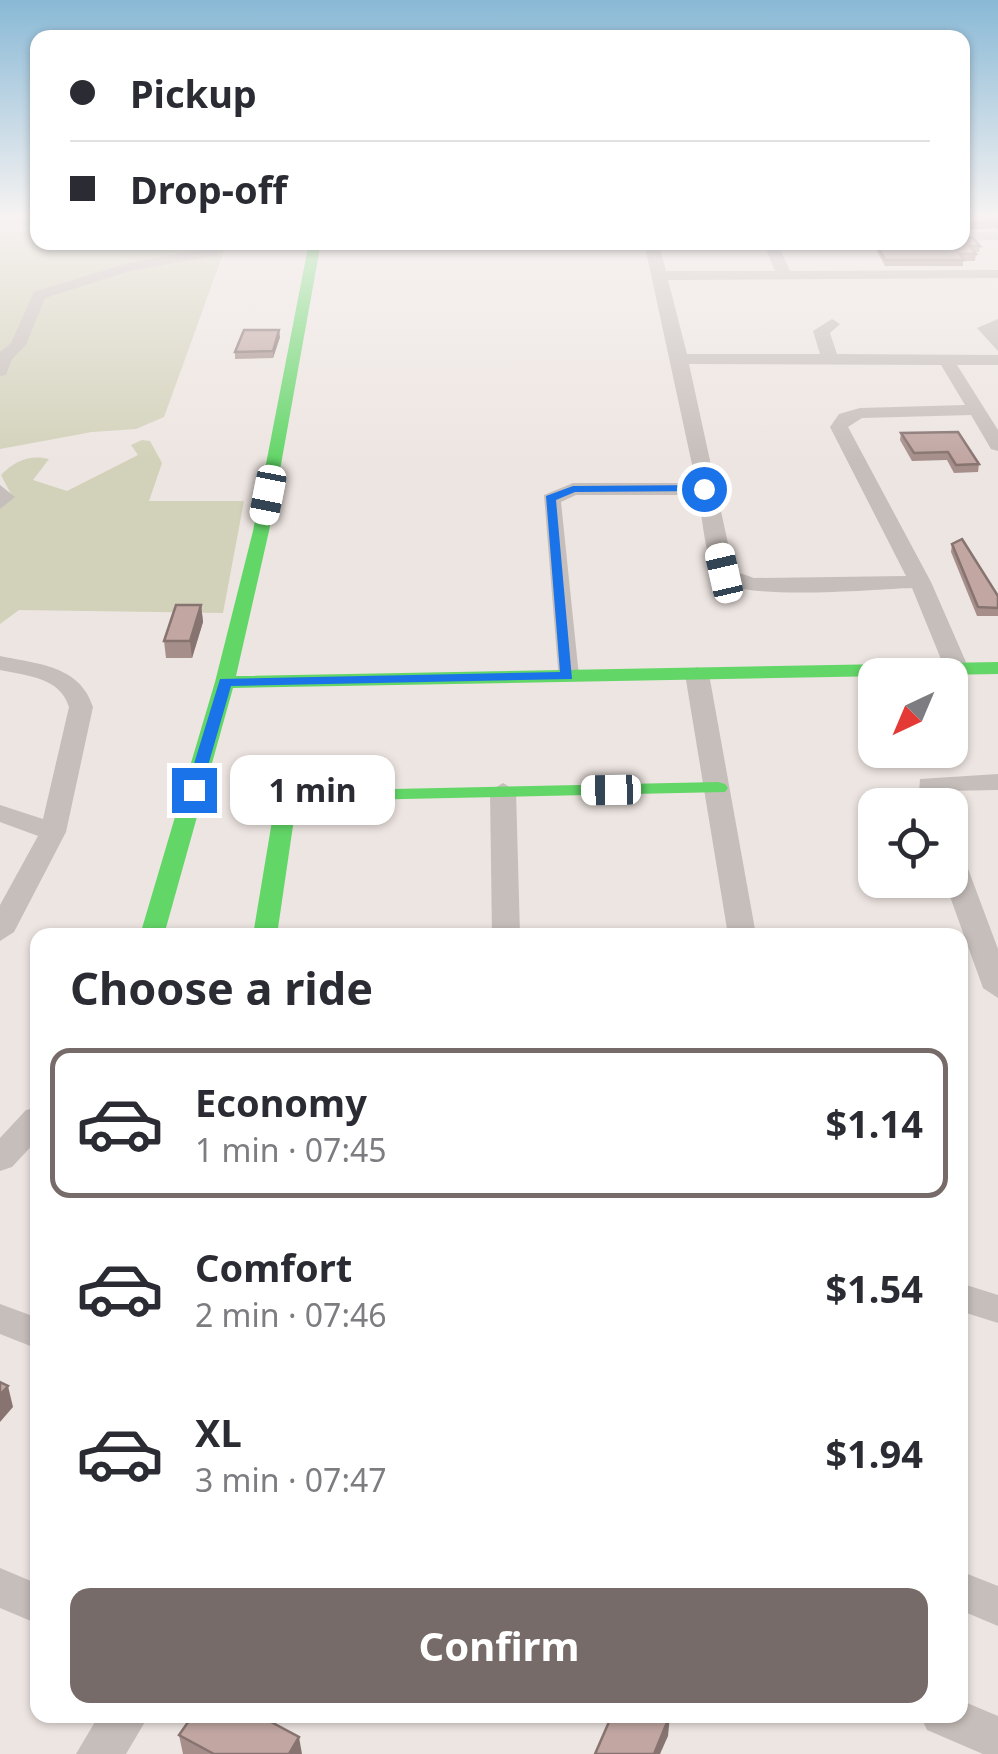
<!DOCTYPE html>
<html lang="en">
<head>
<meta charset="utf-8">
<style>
  body { margin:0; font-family:"Noto Sans",sans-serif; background:#f7f7f7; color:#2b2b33; height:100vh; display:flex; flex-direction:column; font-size:38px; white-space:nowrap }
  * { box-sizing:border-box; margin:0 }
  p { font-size:32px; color:#7c7c81 }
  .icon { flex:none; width:55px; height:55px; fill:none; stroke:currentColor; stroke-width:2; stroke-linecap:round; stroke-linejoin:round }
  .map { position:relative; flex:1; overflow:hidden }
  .sheet { position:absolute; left:30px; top:928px; width:938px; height:795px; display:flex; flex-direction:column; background:#fff; border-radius:20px; box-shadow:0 2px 8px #0004 }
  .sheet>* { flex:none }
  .top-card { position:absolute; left:30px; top:30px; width:940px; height:220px; border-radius:20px; box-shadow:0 2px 8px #0004; display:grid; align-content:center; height:220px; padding:0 40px; background:#fff }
  .needle { width:65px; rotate:224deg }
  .buttons { position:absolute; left:858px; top:658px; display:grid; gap:20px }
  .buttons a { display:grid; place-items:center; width:110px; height:110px; border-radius:20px; background:#fff; box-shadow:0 2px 8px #0004; font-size:50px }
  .end { position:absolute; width:45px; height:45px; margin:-22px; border:12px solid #1a73e8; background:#fff; box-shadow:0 0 0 5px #fff }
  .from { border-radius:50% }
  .bubble { position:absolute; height:70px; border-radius:20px; background:#fff; box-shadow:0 2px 8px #0004; font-size:32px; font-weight:700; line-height:70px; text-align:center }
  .car { position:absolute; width:30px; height:60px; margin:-30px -15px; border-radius:12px; box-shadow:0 0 8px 2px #0007; background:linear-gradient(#fff 24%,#345 0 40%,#fff 0 76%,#345 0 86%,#fff 0) }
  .top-card b { display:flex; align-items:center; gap:35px; height:95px; font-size:38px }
  .top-card b+b { border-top:2px solid #e1e1e2 }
  .top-card i { width:25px; height:25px; background:#2b2b33 }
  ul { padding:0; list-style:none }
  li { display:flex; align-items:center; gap:30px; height:150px; margin:0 20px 15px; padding:0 20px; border:5px solid transparent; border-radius:20px }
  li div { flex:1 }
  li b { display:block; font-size:38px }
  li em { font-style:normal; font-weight:700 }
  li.selected { border-color:#776b69 }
  li>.icon { width:90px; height:90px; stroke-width:1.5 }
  h2 { padding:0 40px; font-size:45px; line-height:120px }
  .primary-button { display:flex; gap:20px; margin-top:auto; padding:20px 40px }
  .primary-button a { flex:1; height:115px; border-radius:20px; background:#776b69; color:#fff; font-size:40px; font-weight:700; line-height:115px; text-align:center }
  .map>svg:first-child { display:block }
  .green { fill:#d2d2ba }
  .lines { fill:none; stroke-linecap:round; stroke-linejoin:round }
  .street { fill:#c6beba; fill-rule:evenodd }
  .fast { fill:#63d668; fill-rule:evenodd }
  .wall { fill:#a68f8b }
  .shaded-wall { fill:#877471 }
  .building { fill:#c1a6a2; stroke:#877471; stroke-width:2.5 }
  .route { fill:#1a73e8 }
</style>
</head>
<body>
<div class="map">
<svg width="998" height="1754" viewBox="0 0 998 1754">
  <rect width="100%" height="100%" fill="#ede5e1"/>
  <g class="green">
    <polygon points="37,231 38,242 227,243 164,417 136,429 92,432 0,449 0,232"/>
    <path d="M142,440L150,441L162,463L149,501H244L223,613L19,610L0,624V509L12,496L1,475C14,461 30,454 49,459L33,480L67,491L138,455L131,445Z"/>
  </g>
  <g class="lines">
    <g class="street">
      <polygon points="0,217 38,218 38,226 0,225"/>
      <polygon points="997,232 998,240 962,241 962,233"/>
      <polygon points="214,242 231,242 214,256 130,271 45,298 26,345 12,359 6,375 0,376 0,352 11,343 34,292 128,263 205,249"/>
      <path d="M644,242H658L666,271H775L763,242H777L790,271L998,270V278L668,280L687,354H820L813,331L832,319L840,324L830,333L837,354L998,355V365H957L998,430V451L991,449L971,415L862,418L848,427L931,582L969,669L965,674H949L945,669L912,588C877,589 738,602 718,579C706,566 702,514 698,495H576L561,502L579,676L575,681H559L544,495L573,483H696ZM689,364L941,365L965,405L860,408L839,414L830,427L906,576L754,578L734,571Z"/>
      <polygon points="998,319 998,351 977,328"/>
      <polygon points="0,485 15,497 0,509"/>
      <path d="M0,656C37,664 80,665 93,707L66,832L14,932L0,941V905L38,836L0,822V805L43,819L69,707C60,677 27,676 0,670Z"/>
      <polygon points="697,667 709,674 756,935 728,935 685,674"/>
      <polygon points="998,774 998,790 943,791 944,805 918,805 920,779"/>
      <polygon points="503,783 516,791 520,935 492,935 490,791"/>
      <polygon points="950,850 964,858 998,949 998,998 983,988 944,880 950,880"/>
      <polygon points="38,1107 38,1139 12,1167 0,1171 0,1138 26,1110"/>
      <polygon points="960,1283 998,1295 998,1323 960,1311"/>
      <polygon points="0,1304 38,1318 38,1349 0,1334"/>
      <polygon points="0,1568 38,1584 38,1624 0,1608"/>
      <polygon points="960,1571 998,1586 998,1626 960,1610"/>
      <polygon points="960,1700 998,1716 998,1754 983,1754 927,1730 920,1715 960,1715"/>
      <polygon points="99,1715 149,1715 126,1754 76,1754"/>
    </g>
    <g class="fast">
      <polygon points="309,242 321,242 269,531 236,676 998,662 998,674 233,688 164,935 140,935 215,682 253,531"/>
      <polygon points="718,782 725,784 728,788 725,792 310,801 295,812 277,935 253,935 274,809 298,791"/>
    </g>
  </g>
  <g class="wall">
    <polygon points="962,216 998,216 998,231 997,228 962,230"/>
    <polygon points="875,242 980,246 979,252 975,252 976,254 975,261 963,261 963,266 885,266 875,248"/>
    <polygon points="280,337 273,358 235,359 235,352"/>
    <polygon points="901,433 979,464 978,472 954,473 947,460 912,461 900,440"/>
    <polygon points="952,544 998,596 998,616 977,616 951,552"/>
    <polygon points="201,605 203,622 192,658 166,658 164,641"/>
    <polygon points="179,1735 302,1754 183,1754"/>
  </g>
  <g class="shaded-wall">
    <polygon points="279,330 280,337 273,358 273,351"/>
    <polygon points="201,605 203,622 192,658 190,641"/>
    <polygon points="8,1386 13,1407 0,1422 0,1395"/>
    <polygon points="670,1715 668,1736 660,1754 654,1754"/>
    <polygon points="299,1737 302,1754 289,1754"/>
  </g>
  <g class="building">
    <polygon points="962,216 998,216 998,222 962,224"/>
    <polygon points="962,238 973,238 980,246 970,246 976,254 960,254 964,260 885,260 876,242 962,242"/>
    <polygon points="244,330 279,330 273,351 235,352"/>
    <polygon points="958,432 979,464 956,465 948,452 914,453 901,433"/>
    <polygon points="962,539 998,596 998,608 978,607 952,544"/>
    <polygon points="176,605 201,605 190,641 164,641"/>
    <polygon points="0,1382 8,1386 0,1395"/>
    <polygon points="193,1715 258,1715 299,1737 289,1754 214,1754 179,1735"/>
    <polygon points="612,1715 670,1715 654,1754 595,1754"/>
  </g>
  <linearGradient id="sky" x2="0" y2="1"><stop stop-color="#89b9d6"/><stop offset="0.47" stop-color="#f7f3f2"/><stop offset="1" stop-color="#f7f3f2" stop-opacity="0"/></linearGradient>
  <rect width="998" height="461" fill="url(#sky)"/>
  <polygon class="route" points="704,485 708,491 575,492 556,500 572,679 231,686 201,790 194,795 186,790 220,679 560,672 546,496 573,486"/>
</svg>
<div class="buttons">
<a><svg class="needle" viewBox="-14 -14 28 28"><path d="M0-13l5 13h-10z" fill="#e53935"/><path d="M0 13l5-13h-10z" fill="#7c7c81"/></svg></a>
<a><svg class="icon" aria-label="locate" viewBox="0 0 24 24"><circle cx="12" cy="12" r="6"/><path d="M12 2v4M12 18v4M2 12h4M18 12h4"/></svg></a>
</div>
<i class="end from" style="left:704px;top:489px"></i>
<i class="end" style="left:194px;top:790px"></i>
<div class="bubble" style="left:230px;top:755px;width:165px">1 min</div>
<i class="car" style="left:268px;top:495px;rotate:191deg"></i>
<i class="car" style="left:724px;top:573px;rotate:347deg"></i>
<i class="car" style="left:611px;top:790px;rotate:269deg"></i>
<div class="top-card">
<b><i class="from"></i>Pickup</b>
<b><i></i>Drop-off</b>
</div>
<section class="sheet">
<h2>Choose a ride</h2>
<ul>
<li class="selected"><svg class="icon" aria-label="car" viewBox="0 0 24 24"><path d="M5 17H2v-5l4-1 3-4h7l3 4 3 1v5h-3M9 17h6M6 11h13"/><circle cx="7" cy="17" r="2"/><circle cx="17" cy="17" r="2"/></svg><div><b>Economy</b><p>1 min · 07:45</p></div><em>$1.14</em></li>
<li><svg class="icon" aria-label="car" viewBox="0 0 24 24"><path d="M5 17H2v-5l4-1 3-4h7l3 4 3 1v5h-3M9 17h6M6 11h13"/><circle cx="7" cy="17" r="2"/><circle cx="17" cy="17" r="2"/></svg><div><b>Comfort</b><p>2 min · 07:46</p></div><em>$1.54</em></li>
<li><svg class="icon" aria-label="car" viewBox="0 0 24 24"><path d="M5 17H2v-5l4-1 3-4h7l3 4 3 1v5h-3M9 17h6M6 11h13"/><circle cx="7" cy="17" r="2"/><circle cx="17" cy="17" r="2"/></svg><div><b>XL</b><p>3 min · 07:47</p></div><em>$1.94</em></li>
</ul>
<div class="primary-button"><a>Confirm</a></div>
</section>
</div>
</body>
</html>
